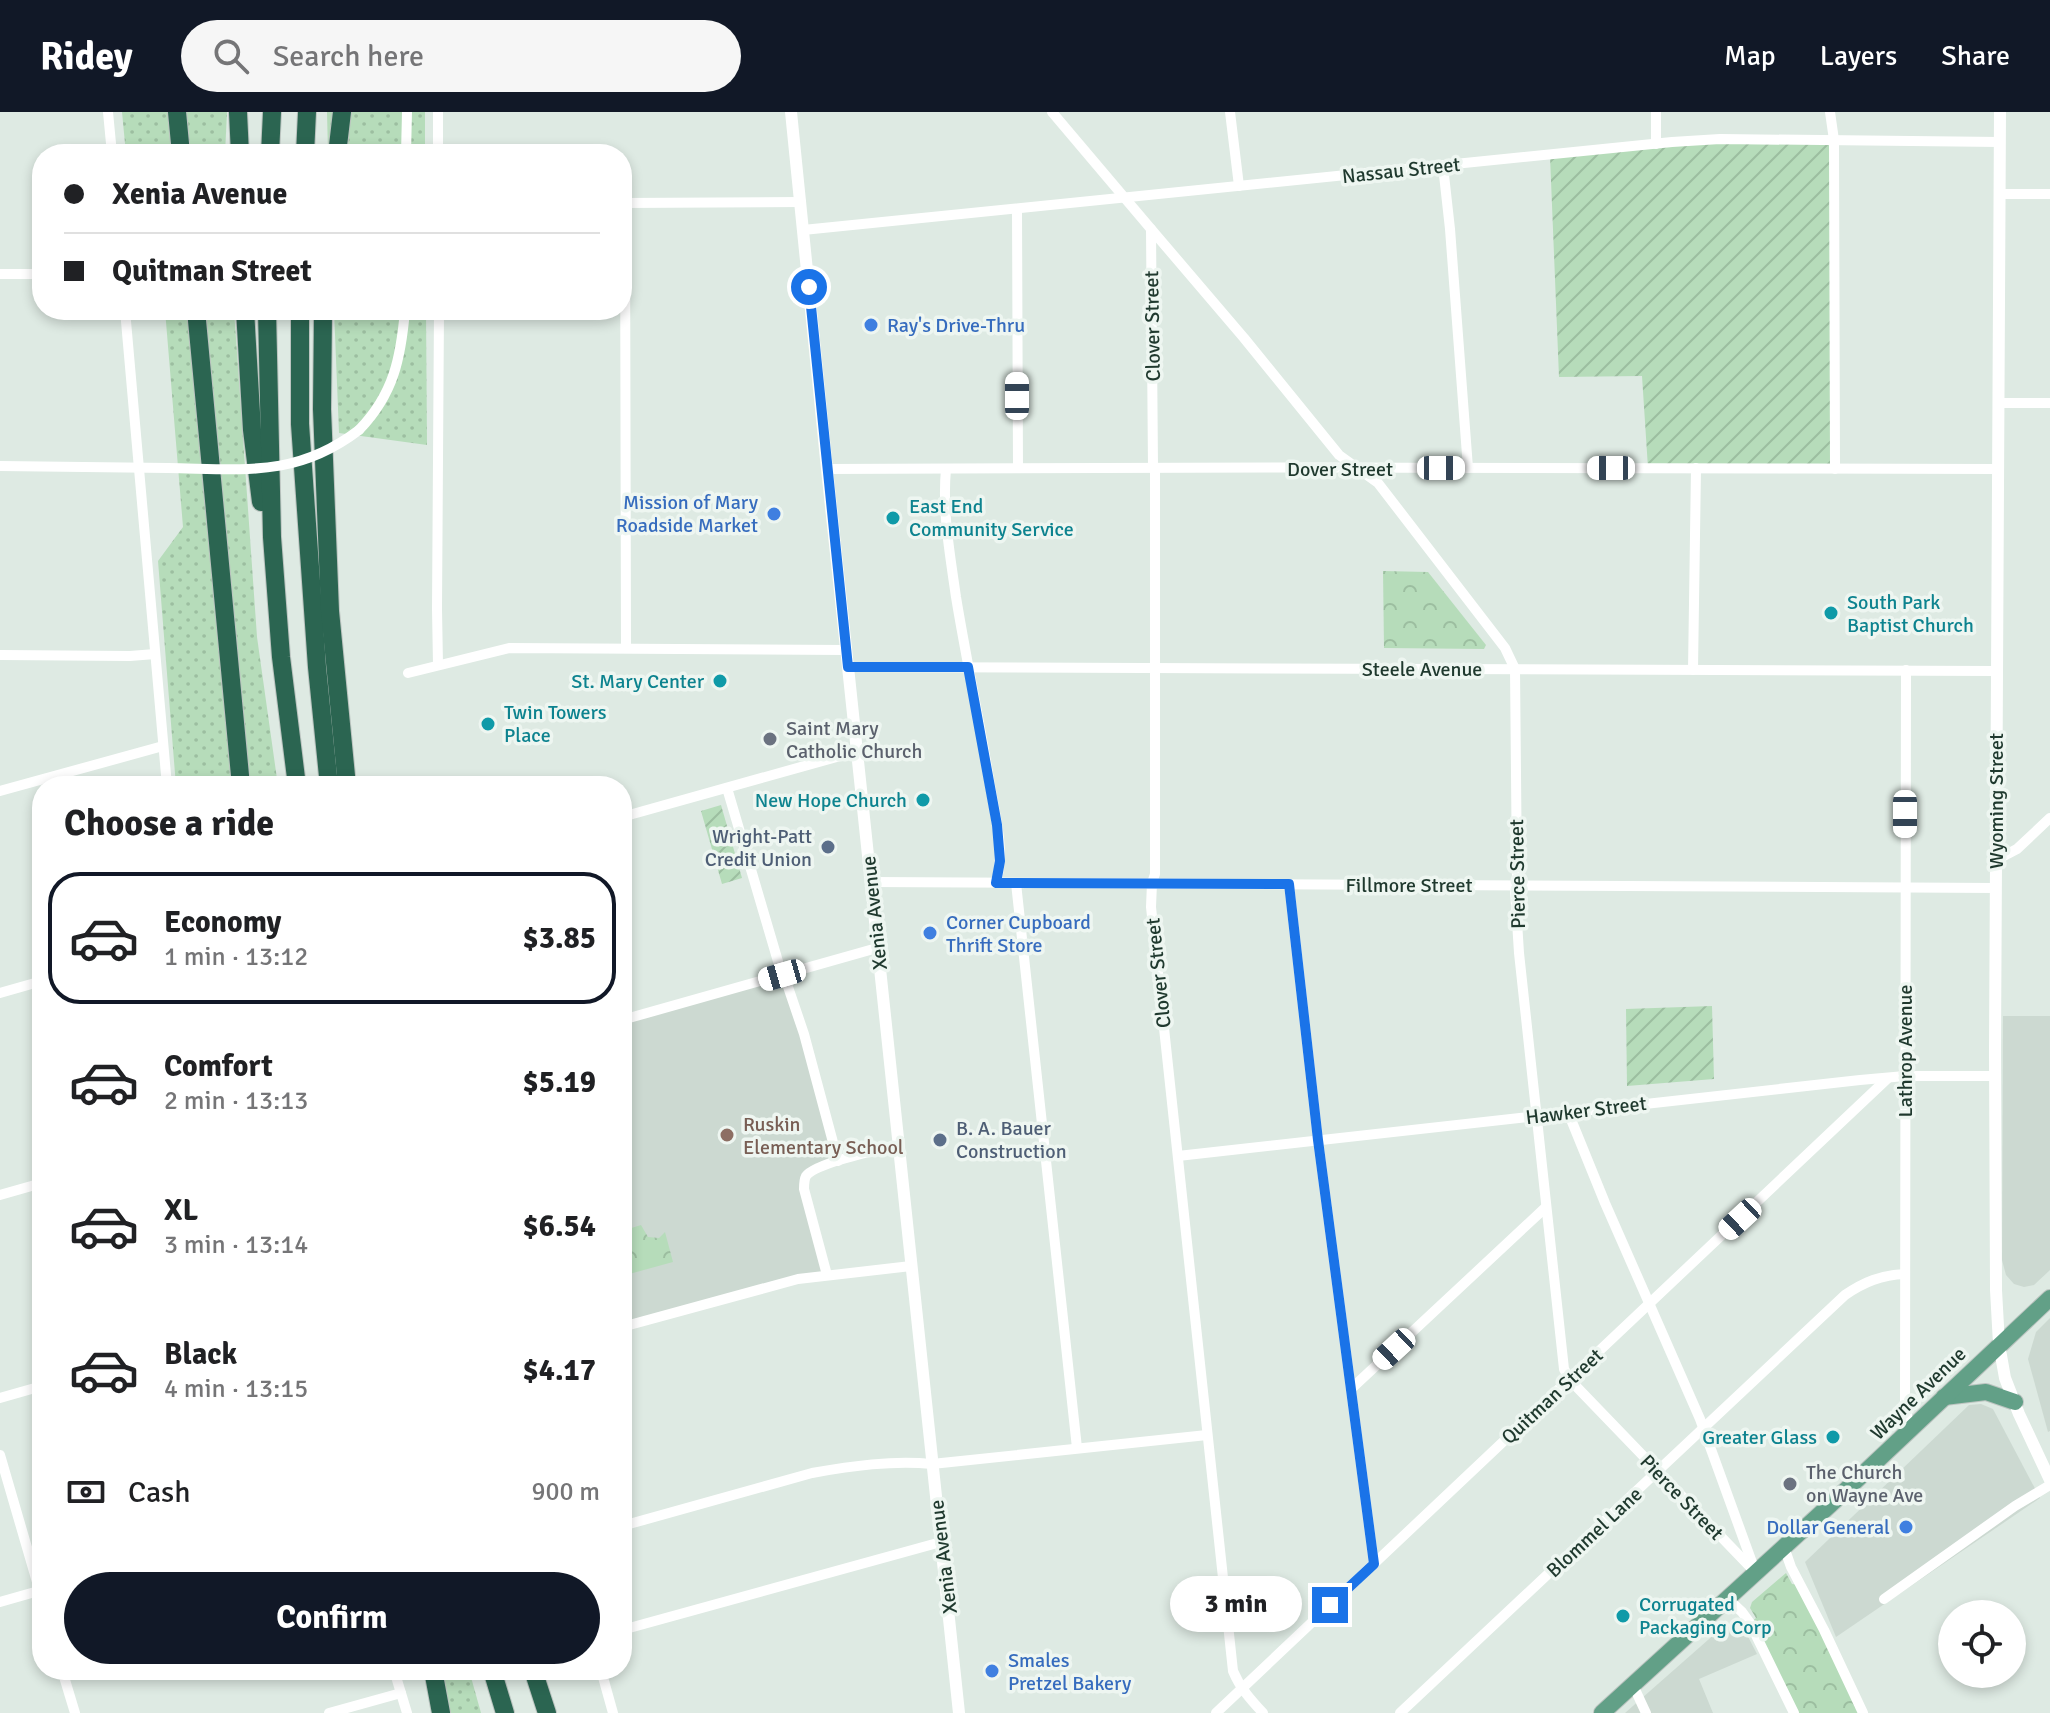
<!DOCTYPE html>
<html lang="en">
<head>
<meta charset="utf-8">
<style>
  body { margin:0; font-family:Signika,sans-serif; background:#f6f6f6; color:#202124; height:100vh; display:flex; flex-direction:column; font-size:30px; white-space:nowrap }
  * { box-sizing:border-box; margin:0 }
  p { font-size:26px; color:#757577 }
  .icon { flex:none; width:44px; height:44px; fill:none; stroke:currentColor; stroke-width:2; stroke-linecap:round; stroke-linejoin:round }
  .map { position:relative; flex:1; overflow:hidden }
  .drawer { position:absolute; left:32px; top:664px; width:600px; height:904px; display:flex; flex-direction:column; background:#fff; border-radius:32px; box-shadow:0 4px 12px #0003 }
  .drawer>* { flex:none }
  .top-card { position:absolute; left:32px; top:32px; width:600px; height:176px; border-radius:32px; box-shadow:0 4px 12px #0003; display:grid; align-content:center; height:176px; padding:0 32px; background:#fff }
  .buttons { position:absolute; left:1938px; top:1488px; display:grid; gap:16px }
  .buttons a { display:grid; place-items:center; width:88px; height:88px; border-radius:50%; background:#fff; box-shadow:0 4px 12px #0003; font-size:40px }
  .end { position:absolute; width:36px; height:36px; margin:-18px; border:10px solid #1a73e8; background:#fff; box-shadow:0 0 0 4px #fff }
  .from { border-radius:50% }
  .bubble { position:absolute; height:56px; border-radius:28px; background:#fff; box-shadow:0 4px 12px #0003; font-size:26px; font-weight:800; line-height:56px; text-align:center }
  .car { position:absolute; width:24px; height:48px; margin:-24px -12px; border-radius:10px; box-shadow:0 0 6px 2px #0007; background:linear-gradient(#fff 24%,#345 0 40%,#fff 0 76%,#345 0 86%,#fff 0) }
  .top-card b { display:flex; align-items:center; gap:28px; height:76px; font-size:30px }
  .top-card b+b { border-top:2px solid #e0e0e0 }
  .top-card i { width:20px; height:20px; background:#202124 }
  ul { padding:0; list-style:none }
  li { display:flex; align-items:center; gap:24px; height:132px; margin:0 16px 12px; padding:0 16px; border:4px solid transparent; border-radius:32px }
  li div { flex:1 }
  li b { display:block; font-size:30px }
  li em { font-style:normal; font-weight:800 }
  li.selected { border-color:#111827 }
  li>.icon { width:72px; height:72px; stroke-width:1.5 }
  h2 { padding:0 32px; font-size:36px; line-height:96px }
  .pay { display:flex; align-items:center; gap:20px; height:88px; padding:0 32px; font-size:30px }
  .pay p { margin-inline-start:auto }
  .button { display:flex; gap:16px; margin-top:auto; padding:16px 32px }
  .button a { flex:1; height:92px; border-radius:48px; background:#111827; color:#fff; font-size:32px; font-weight:800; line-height:92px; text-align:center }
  header { display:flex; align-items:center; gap:48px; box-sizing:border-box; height:112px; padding:0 40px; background:#111827; color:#fff }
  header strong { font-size:38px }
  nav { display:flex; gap:44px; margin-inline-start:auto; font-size:28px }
  .search { width:560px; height:72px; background:#f6f6f6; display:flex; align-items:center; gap:20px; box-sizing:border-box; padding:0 28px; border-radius:44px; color:#757577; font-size:30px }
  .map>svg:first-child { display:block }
  .built { fill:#ccd9d1 }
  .grass { fill:url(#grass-dots) }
  .park { fill:url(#park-crowns) }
  .garden { fill:url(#garden-furrows) }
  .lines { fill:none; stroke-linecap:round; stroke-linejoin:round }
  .primary-casing { stroke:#bcc4c0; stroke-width:18 }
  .motorway-casing { stroke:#bcc4c0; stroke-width:20 }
  .minor { stroke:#fff; stroke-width:10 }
  .tertiary { stroke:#fff; stroke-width:12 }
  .primary { stroke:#62a087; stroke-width:16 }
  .motorway { stroke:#2b6551; stroke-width:18 }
  .minor-bridge { stroke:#fff; stroke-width:10 }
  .route { stroke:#1a73e8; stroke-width:10 }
  .shop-dot { fill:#3f7fe0; stroke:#eef6f1; stroke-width:3 }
  .culture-dot { fill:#0f9aa8; stroke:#eef6f1; stroke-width:3 }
  .worship-dot { fill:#6b7280; stroke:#eef6f1; stroke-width:3 }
  .service-dot { fill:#5c6f8a; stroke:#eef6f1; stroke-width:3 }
  .education-dot { fill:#8d6e63; stroke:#eef6f1; stroke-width:3 }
  .labels { text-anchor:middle; stroke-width:7; stroke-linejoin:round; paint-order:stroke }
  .street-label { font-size:20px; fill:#1f392e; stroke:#eef6f1 }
  .shop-label { font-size:20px; fill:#366cbe; stroke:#eef6f1; text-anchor:start }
  .culture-label { font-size:20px; fill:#0d838f; stroke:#eef6f1; text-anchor:start }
  .worship-label { font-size:20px; fill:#5b616d; stroke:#eef6f1; text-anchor:start }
  .service-label { font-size:20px; fill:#4e5e75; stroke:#eef6f1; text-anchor:end }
  .education-label { font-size:20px; fill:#785e54; stroke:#eef6f1; text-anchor:start }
</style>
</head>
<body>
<header>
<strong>Ridey</strong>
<div class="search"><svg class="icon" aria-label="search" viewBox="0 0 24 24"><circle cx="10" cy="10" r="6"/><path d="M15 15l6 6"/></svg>Search here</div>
<nav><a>Map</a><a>Layers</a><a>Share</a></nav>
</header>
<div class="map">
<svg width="2050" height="1601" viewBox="0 0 2050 1601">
  <defs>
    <pattern id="grass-dots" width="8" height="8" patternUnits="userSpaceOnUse" patternTransform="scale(2)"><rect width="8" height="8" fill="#b6dcba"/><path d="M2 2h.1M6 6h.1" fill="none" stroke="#9cbea0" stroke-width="1.8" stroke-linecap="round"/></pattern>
    <pattern id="park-crowns" width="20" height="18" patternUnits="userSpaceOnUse" patternTransform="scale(2)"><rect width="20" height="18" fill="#b6dcba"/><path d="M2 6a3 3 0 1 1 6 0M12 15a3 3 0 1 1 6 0" fill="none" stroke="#9cbea0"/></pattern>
    <pattern id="garden-furrows" width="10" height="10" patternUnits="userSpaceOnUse" patternTransform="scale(2)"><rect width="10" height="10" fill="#b6dcba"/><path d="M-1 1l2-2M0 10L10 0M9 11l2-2" fill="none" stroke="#9cbea0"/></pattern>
  </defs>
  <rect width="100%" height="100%" fill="#deeae3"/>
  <g class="built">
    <polygon points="782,863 838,1049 806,1065 827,1163 622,1215 622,908"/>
    <polygon points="2003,904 2050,904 2050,1158 2034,1173 2024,1175 2014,1172 2006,1163 2002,1148"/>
    <polygon points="2050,1206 2050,1319 2048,1320 2028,1247 2036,1220"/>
    <polygon points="1981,1292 1993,1297 2040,1386 1836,1525 1805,1450 1969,1293"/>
    <polygon points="1725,1513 1743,1515 1757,1542 1699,1567 1713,1601 1625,1601"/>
  </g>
  <g class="grass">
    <polygon points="122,0 227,0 225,42 126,42"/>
    <polygon points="327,0 425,0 425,42 328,42"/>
    <polygon points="165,198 234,198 257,525 278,674 176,674 158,449 183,415"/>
    <polygon points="334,198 426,198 427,333 339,321"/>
    <polygon points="443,1558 469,1558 481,1601 450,1601"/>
  </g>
  <g class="park">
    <polygon points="1383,459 1428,460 1486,533 1484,537 1384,536"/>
    <polygon points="641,1113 648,1125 659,1126 665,1120 673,1150 622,1164 622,1129 625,1118"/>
    <polygon points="1786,1461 1792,1472 1801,1473 1863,1601 1794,1601 1750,1511 1756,1506 1750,1496 1752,1490"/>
  </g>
  <g class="garden">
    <polygon points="1834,28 1835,357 1648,356 1642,264 1559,265 1550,44 1672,30"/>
    <polygon points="721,693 742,766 722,772 701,699"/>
    <polygon points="1712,894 1714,967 1627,974 1626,897"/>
  </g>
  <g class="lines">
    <g class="primary-casing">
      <g id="primary">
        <polyline points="1944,1285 1986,1280 2015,1290"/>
        <polyline points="1602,1601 1830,1393 2050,1186"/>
      </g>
    </g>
    <g class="motorway-casing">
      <g id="motorway">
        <polyline points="177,0 181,42"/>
        <polyline points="238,0 240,42"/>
        <polyline points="270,42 272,0"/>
        <polyline points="305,42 307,0"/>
        <polyline points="337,42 342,0"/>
        <polyline points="196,198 241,674"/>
        <polyline points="245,198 252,318 261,390"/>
        <polyline points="267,198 272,425 281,545 297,674"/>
        <polyline points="300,198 300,312 317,555 329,674"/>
        <polyline points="323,198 322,297 330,499 347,674"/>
        <polyline points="433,1558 441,1601"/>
        <polyline points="492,1558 505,1601"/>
        <polyline points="533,1558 547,1601"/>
      </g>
    </g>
    <g class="minor">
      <polyline points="108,0 112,42"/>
      <path d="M1052,0L1151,117L1153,355L1155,360V762L1152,771L1151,795L1233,1559C1240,1576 1251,1588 1263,1601"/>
      <polyline points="1230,0 1239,74"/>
      <polyline points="1830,0 1834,28 1835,357"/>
      <polyline points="1656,32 1656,0"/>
      <polyline points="406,42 407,0"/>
      <polyline points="438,42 438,0"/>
      <polyline points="1443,54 1450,117 1468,356"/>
      <polyline points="1999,82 2050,82"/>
      <polyline points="622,91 801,90"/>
      <polyline points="625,91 626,536"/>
      <polyline points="1017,97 1018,356"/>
      <polyline points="1151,117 1244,226 1339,343 1378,371 1505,536 1515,557 1517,766 1515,778 1519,841 1564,1257 1570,1268 1756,1461"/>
      <polyline points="803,118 1672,30 1720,27 2000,30"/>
      <polyline points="0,162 42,162"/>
      <polyline points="125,198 167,674"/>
      <polyline points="1998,291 2050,291"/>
      <path d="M359,318C394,282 401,245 405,198"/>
      <polyline points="0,354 168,356"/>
      <path d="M827,357C1217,354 1607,356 1997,357"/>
      <path d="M946,357C942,400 950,442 956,485C966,546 979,606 989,667C994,700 1006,738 996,771"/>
      <polyline points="0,543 130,544 155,542"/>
      <polyline points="438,553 437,497 439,198"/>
      <polyline points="848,555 1997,559"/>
      <polyline points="1693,558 1696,356"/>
      <polyline points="1906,558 1905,1293 1909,1312 1916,1312"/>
      <polyline points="408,561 509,536 846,538"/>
      <polyline points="727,676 782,863 785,866 804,922 838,1049"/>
      <polyline points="0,679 163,634"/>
      <polyline points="622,705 858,639"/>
      <polyline points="1996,748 2017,737 2050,706"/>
      <polyline points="871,770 1996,776"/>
      <polyline points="1016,771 1077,1336"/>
      <polyline points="1289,772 1318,1028 1374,1452"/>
      <polyline points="0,881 42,869"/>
      <polyline points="622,908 877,836"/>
      <polyline points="1568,1000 1605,1091 1700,1307 1754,1456"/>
      <polyline points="1178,1044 1860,968 1905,964 1995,964"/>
      <polyline points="0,1083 42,1071"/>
      <path d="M827,1163L804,1077C804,1072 804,1068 806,1064C815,1051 881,1037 898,1033"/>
      <polyline points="622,1215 798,1167 911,1154"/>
      <polyline points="1351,1277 1546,1095"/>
      <polyline points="0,1286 42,1274"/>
      <polyline points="0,1343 42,1487"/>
      <path d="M622,1414L812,1361C851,1354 893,1348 932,1352L1207,1323"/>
      <polyline points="1784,1435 1791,1455 1824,1518 1863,1601"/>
      <polyline points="1727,1486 1742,1500 1750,1511 1794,1601"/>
      <polyline points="1884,1487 2015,1394 2050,1373"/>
      <polyline points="0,1490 42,1478"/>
      <polyline points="622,1518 941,1430"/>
      <polyline points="62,1558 75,1601"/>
      <polyline points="394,1558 407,1601"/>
      <polyline points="601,1558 613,1601"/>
      <polyline points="1633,1573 1646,1601"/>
      <polyline points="329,1601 401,1581"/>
      <polyline points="1216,1601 1888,966"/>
      <path d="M1400,1601L1845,1183C1864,1170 1881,1163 1905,1162"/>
    </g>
    <g class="tertiary">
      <polyline points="791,0 827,357 959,1601"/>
      <polyline points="2000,0 1995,939 1996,1178 1999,1232 2005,1266 2019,1302 2050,1368"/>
    </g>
    <use href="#primary" class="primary"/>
    <use href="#motorway" class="motorway"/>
    <path class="minor-bridge" d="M168,356C243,357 296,366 359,318"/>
  </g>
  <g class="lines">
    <polyline class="route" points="809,175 848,555 968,555 997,713 1000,749 996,771 1289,772 1318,1028 1374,1452 1330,1493"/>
  </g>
  <g class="shop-dot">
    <circle cx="871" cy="213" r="8"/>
    <circle cx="774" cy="402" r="8"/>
    <circle cx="930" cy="821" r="8"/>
    <circle cx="1906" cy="1415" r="8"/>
    <circle cx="992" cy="1559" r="8"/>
  </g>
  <g class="culture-dot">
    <circle cx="893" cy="406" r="8"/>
    <circle cx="1831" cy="501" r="8"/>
    <circle cx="720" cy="569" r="8"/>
    <circle cx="488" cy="612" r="8"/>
    <circle cx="923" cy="688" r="8"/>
    <circle cx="1833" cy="1325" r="8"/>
    <circle cx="1623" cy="1504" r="8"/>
  </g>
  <g class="worship-dot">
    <circle cx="770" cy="627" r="8"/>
    <circle cx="1790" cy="1372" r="8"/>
  </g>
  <g class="service-dot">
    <circle cx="828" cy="735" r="8"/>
    <circle cx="940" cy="1028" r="8"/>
  </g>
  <circle class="education-dot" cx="727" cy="1023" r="8"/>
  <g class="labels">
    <g class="street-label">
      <text transform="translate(1401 58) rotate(-6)" y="7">Nassau Street</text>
      <text transform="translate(1152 214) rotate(-91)" y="7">Clover Street</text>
      <text x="1340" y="364">Dover Street</text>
      <text x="1422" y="564">Steele Avenue</text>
      <text transform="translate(1996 689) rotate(-90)" y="7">Wyoming Street</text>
      <text transform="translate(1517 762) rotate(-91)" y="7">Pierce Street</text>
      <text x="1409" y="780">Fillmore Street</text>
      <text transform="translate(874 801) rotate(-96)" y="7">Xenia Avenue</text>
      <text transform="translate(1158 861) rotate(-96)" y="7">Clover Street</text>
      <text transform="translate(1905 939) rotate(-90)" y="7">Lathrop Avenue</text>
      <text transform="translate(1586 998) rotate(-7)" y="7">Hawker Street</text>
      <text transform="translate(1918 1281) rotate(-44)" y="7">Wayne Avenue</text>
      <text transform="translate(1552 1284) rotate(-43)" y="7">Quitman Street</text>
      <text transform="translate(1682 1385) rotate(46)" y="7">Pierce Street</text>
      <text transform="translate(1594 1420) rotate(-43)" y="7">Blommel Lane</text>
      <text transform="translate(943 1445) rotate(-97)" y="7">Xenia Avenue</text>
    </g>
    <g class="shop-label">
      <text x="887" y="220">Ray's Drive-Thru</text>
      <text x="758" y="397" text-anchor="end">Mission of Mary<tspan x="758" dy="23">Roadside Market</tspan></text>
      <text x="946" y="817">Corner Cupboard<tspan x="946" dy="23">Thrift Store</tspan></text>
      <text x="1890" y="1422" text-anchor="end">Dollar General</text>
      <text x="1008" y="1555">Smales<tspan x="1008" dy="23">Pretzel Bakery</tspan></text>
    </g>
    <g class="culture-label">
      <text x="909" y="401">East End<tspan x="909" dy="23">Community Service</tspan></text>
      <text x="1847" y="497">South Park<tspan x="1847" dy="23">Baptist Church</tspan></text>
      <text x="704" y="576" text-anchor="end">St. Mary Center</text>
      <text x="504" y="607">Twin Towers<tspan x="504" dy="23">Place</tspan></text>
      <text x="907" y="695" text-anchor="end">New Hope Church</text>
      <text x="1817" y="1332" text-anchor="end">Greater Glass</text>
      <text x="1639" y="1499">Corrugated<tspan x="1639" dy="23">Packaging Corp</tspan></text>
    </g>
    <g class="worship-label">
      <text x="786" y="623">Saint Mary<tspan x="786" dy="23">Catholic Church</tspan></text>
      <text x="1806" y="1367">The Church<tspan x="1806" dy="23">on Wayne Ave</tspan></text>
    </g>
    <g class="service-label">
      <text x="812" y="731">Wright-Patt<tspan x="812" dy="23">Credit Union</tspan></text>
      <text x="956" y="1023" text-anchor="start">B. A. Bauer<tspan x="956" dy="23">Construction</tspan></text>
    </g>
    <g class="education-label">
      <text x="743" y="1019">Ruskin<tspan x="743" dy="23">Elementary School</tspan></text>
    </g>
  </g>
</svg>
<div class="buttons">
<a><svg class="icon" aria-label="locate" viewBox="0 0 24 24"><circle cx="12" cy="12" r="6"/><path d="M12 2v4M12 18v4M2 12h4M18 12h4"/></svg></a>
</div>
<i class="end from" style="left:809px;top:175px"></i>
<i class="end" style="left:1330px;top:1493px"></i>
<div class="bubble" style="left:1170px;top:1464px;width:132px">3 min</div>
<i class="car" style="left:1017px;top:284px;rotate:0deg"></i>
<i class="car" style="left:1441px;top:356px;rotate:90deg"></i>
<i class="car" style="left:1611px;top:356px;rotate:270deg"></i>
<i class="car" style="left:1905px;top:702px;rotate:180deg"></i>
<i class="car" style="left:782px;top:863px;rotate:254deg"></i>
<i class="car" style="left:1740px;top:1107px;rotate:227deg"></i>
<i class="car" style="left:1394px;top:1237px;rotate:227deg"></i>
<div class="top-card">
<b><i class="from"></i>Xenia Avenue</b>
<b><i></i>Quitman Street</b>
</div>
<section class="drawer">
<h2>Choose a ride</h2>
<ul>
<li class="selected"><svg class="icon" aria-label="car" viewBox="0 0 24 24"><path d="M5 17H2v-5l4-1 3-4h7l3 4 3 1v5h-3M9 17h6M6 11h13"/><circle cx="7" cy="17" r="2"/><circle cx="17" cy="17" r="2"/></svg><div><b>Economy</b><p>1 min · 13:12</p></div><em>$3.85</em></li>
<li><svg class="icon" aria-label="car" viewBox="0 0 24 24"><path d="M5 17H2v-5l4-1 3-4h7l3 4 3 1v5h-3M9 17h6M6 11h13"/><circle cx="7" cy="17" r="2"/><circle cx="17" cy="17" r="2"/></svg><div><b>Comfort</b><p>2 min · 13:13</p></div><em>$5.19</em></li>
<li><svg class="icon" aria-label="car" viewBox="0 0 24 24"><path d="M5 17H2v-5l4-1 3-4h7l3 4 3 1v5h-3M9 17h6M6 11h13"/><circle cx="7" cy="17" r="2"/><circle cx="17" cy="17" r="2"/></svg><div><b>XL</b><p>3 min · 13:14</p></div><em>$6.54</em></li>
<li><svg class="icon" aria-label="car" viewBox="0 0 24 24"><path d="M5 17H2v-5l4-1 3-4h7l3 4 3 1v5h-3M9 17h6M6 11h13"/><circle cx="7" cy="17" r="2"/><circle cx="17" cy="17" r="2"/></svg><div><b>Black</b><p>4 min · 13:15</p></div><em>$4.17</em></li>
</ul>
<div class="pay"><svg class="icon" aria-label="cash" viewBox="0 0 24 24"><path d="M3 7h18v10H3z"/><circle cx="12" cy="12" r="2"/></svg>Cash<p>900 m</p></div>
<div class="button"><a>Confirm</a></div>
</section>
</div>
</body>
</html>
